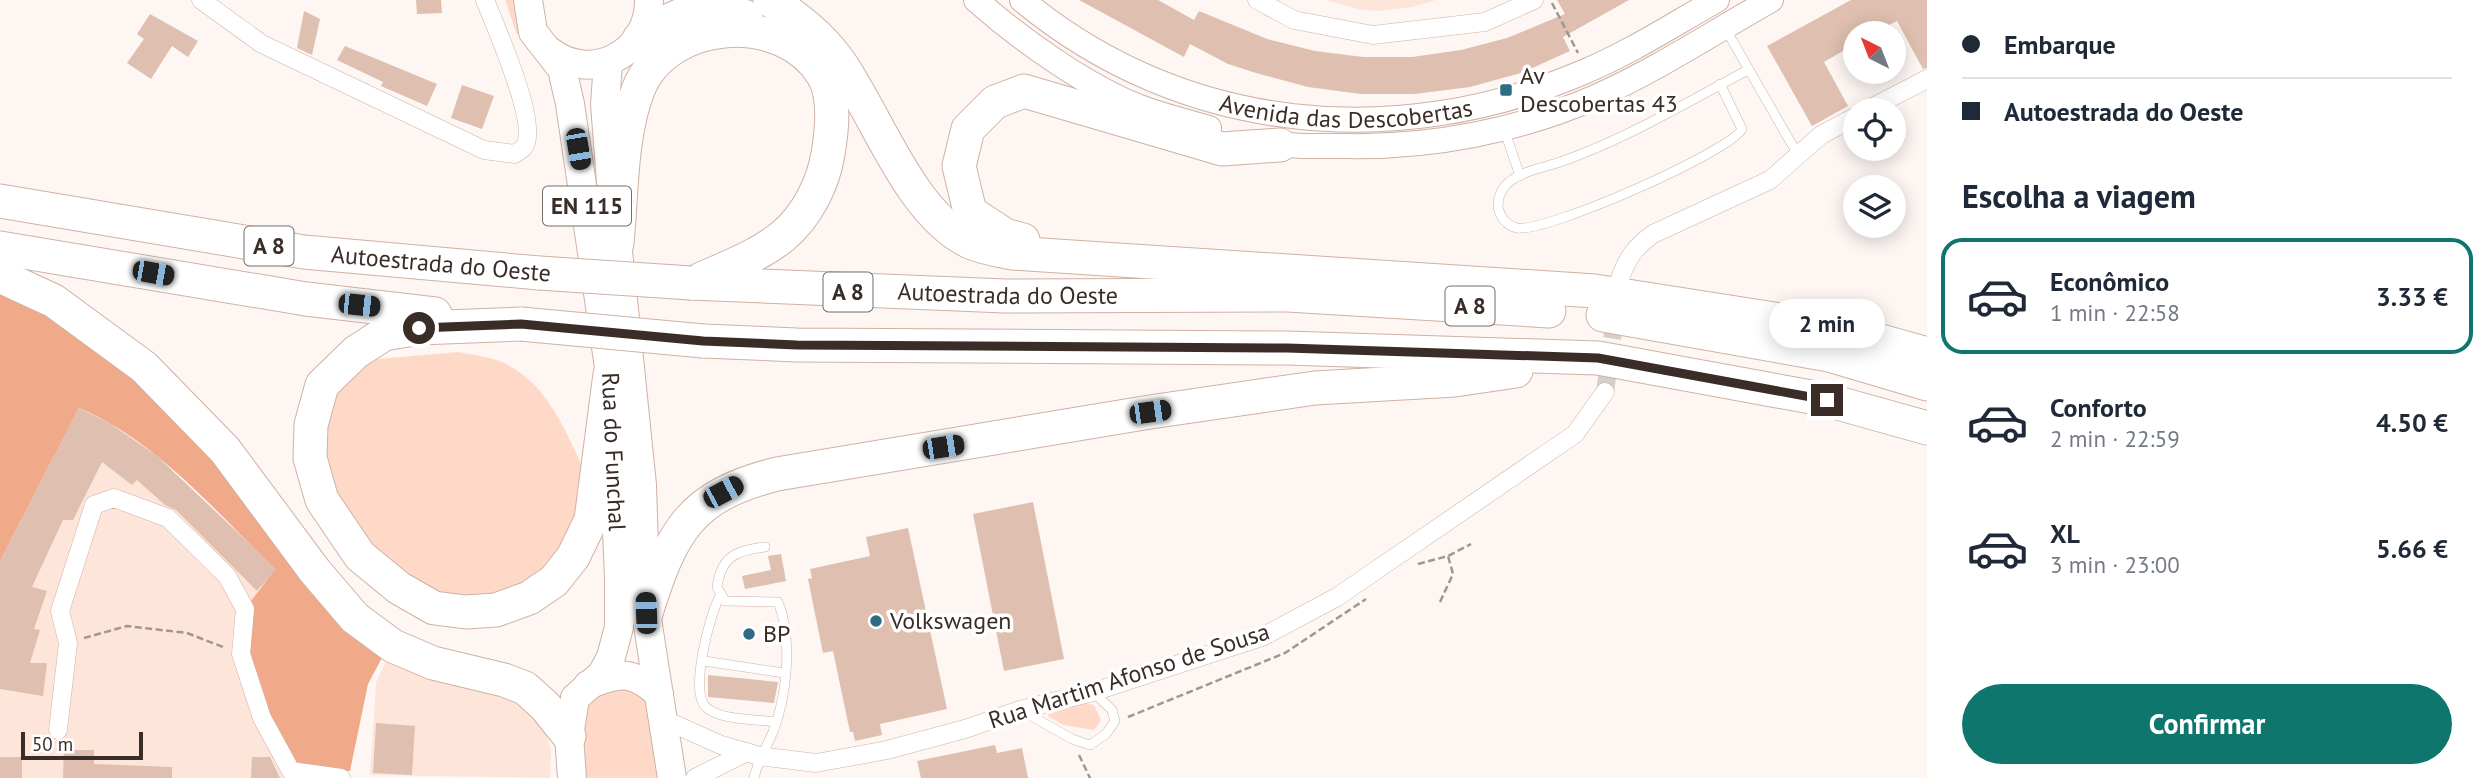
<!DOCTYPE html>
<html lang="pt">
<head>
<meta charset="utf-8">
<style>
  body { margin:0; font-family:"PT Sans",sans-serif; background:#f6f6f7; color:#1f2937; height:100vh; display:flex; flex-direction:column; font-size:26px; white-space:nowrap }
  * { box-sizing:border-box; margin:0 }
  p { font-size:23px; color:#747a83 }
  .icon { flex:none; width:38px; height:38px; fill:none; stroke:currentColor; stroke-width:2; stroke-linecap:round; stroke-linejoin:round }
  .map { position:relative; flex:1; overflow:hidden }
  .details { display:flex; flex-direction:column; background:#fff; width:560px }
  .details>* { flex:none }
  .banner { display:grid; align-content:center; height:154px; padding:0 35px; background:#fff }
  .needle { width:46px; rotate:318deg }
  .tools { position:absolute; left:1843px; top:21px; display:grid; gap:14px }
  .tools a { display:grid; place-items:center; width:63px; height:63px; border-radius:50%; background:#fff; box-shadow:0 4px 18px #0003; font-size:35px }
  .scale { position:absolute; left:21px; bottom:18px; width:122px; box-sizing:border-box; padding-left:7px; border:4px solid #3a2d28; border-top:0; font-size:19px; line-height:24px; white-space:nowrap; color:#3a2d28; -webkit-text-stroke:5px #fff; paint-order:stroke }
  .end { position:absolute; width:32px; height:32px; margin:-16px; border:9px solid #3a2d28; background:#fff; box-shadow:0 0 0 4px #fff }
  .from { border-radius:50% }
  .bubble { position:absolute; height:49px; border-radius:24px; background:#fff; box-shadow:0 4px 18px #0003; font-size:23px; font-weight:800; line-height:49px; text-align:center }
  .car { position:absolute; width:21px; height:42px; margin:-21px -10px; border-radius:9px; box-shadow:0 0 5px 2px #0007; background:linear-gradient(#222 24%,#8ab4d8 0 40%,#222 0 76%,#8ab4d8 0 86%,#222 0) }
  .banner b { display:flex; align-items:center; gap:24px; height:66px; font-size:26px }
  .banner b+b { border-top:2px solid #e0e1e3 }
  .banner i { width:18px; height:18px; background:#1f2937 }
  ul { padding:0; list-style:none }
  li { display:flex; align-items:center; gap:21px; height:116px; margin:0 14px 10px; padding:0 21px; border:4px solid transparent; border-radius:21px }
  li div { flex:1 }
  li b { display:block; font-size:26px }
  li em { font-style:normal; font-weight:800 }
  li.current { border-color:#0f766e }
  li>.icon { width:63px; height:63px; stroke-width:1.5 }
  h2 { padding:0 35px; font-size:32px; line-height:84px }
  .primary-button { display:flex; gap:14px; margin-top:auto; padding:14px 35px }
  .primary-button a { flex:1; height:80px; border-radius:42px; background:#0f766e; color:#fff; font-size:28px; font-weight:800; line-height:80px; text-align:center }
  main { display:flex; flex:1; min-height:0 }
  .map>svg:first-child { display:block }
  .built { fill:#fde5da }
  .green { fill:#ffd9c8 }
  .forest { fill:#f0aa8a }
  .building { fill:#debfb0 }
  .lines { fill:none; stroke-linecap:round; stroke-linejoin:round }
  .minor-tunnel { stroke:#d6ceca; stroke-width:18; stroke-dasharray:18 9; stroke-linecap:butt }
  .service-casing { stroke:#d0b1a3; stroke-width:10 }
  .minor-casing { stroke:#d0b1a3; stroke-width:19 }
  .secondary-casing { stroke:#d0b1a3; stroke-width:26 }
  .primary-casing { stroke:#d0b1a3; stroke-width:30 }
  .motorway-casing { stroke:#d0b1a3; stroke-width:35 }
  .path { stroke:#a09692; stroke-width:2.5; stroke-dasharray:7 3.5; stroke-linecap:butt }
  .service { stroke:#fff; stroke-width:9 }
  .minor { stroke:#fff; stroke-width:18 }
  .secondary { stroke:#fff; stroke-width:24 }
  .primary { stroke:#fff; stroke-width:28 }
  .motorway { stroke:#fff; stroke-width:33 }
  .motorway-bridge-casing { stroke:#d0b1a3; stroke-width:35; stroke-linecap:butt }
  .motorway-bridge { stroke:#fff; stroke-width:33 }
  .route { stroke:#3a2d28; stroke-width:9 }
  .poi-dot { fill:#2f6b82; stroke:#fff; stroke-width:2.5 }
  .labels { text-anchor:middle; stroke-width:7; stroke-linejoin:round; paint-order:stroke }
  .shield { fill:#fff; stroke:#756c68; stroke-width:2 }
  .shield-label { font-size:23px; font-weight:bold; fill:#3a2d28 }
  .poi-label { font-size:24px; fill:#3a2d28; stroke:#fff; text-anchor:start }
  .street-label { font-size:24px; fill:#3a2d28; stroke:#fff }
</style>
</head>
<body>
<main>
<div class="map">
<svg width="1927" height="778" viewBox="0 0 1927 778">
  <rect width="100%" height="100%" fill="#fdf6f3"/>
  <g class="built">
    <polygon points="1327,0 1436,0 1412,7 1379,11 1357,9"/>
    <polygon points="79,408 111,424 157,456 276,569 257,591 289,778 0,778 0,561"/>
    <polygon points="387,659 513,695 542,719 551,751 550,778 370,775 376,683"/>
  </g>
  <g class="green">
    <polygon points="505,0 514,0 522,32 517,35"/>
    <path d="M459,352C471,355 485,356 497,360C552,381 568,441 593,488L558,576L466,612L389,580L314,473L322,385L378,359Z"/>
    <path d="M618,686L646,697L659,778H585C583,737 570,701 618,686Z"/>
    <polygon points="1085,703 1094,705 1101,720 1094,730 1063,725 1048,716 1048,712"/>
  </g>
  <path class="forest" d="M0,287L48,310L137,374L386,650L368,684L350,771H291L241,654L245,609L275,569C216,512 156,440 79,408L0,561Z"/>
  <g class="building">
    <polygon points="416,0 441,0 442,13 417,14"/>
    <polygon points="1079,0 1158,0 1194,20 1199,11 1267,39 1315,51 1363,57 1412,57 1461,50 1507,38 1565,14 1557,0 1629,0 1563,37 1570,51 1521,73 1470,87 1414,94 1361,94 1308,87 1256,73 1228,64 1190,44 1184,57"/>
    <polygon points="1851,0 1927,0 1927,68 1923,69 1897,21 1874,33 1855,33 1855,44 1824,62 1848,106 1812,126 1767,46"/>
    <polygon points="304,11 320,19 312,55 297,48"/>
    <polygon points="150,14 198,41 188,57 172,46 151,79 127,63 144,39 137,34"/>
    <polygon points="345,46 437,84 427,106 381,86 383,82 337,60"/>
    <polygon points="462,85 494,96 482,129 451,118"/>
    <polygon points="79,408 111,424 157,456 276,569 257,591 176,510 165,505 137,480 132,485 102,462 73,520 63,520 32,587 47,591 34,629 40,630 30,663 47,663 43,696 0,689 0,561"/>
    <polygon points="1033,502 1064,659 1004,671 973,514"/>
    <polygon points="908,528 947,709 880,724 882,735 855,741 853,732 850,732 833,651 823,653 808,579 812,578 810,569 870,556 866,537"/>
    <polygon points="781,554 786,581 745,589 742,576 771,570 768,556"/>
    <polygon points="708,675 778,682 774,703 708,697"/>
    <polygon points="376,723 415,726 412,775 373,773"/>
    <polygon points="995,745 997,753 1022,748 1028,778 921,778 917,761"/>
    <polygon points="64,750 94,750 94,764 172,767 172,778 63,778"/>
    <rect x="0" y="757" width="22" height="21"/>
    <polygon points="252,757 270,757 280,778 251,778"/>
  </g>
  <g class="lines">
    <polyline class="minor-tunnel" points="1605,392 1616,310"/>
    <g class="service-casing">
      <g id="service">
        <polyline points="1725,28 1798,155"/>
        <path d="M1720,84L1742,129C1730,152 1546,233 1517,228C1507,226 1499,216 1498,206C1498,198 1500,192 1505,186C1518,171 1544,168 1563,161C1628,138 1687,102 1748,70"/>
        <polyline points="1504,129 1520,176"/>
        <path d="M721,594C710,612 688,695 707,708C723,721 757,719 776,722"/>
        <polyline points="704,661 784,673"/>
        <polyline points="1021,710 1072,739 1090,745 1106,734 1115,721 1112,710 1093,692"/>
        <path d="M754,778C758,760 766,748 773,732C787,696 793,638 778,602L725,601L717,587C721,557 736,550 765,547"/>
      </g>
    </g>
    <g class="minor-casing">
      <g id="minor">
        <path d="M201,0L262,44L484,150L515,154C518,151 522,150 524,147C540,125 495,26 485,0"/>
        <polyline points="1257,0 1294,20 1373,35 1485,22 1534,0"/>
        <polyline points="1867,110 1927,79"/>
        <path d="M1620,279C1627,258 1635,247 1653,234L1770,180L1821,135L1855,117"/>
        <polyline points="665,720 721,745 759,756 816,763 887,750 965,729 1020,710 1093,692 1262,637 1337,597 1575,434 1605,392"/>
        <polyline points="58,730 68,643 60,611 94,505 114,498 168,518 227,576 245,609 241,654 262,718 291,771 341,778"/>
        <polyline points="695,778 747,752"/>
      </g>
    </g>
    <g class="secondary-casing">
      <g id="secondary">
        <path d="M976,0C1020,39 1087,87 1142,108C1164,116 1187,122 1209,128"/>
        <path id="s1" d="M1022,0C1182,133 1396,153 1586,71C1631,52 1674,24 1717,0"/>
        <path d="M1265,142C1291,147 1318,146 1344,146C1431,148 1519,131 1598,96C1658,69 1714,32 1771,0"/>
      </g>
    </g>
    <g class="primary-casing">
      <g id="primary">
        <path id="s2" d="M528,0L533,32L562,69L570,104L610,374L619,577V627L611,657L602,674L575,698L569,736L572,778"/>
        <path d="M548,50C591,85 650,53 649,0"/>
        <polyline points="608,63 605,104 611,182"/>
        <polyline points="615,222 642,485 646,613 672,778"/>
        <path d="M588,685C620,672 632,670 659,694"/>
      </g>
    </g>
    <g class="motorway-casing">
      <g id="motorway">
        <path d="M770,0C796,17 820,35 838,60C876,113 909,213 970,242C983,248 999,250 1012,253L1595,291L1838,329L1927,354"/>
        <path d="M639,39C677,14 700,0 746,17"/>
        <polyline points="0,201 304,252 539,273"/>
        <polyline points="1023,240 1005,235 970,212 959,166 968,129 995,102 1024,91 1222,149 1280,145"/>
        <path d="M617,243C622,194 620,137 638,90C666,18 783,9 823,75C836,97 832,130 828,154C823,184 807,216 783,236C758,257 722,269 693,283"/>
        <polyline points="0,248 306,299 435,314"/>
        <polyline points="0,276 54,301 144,367 225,450 314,570 355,618 393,646 433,663 504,680 525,688 545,706 569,736"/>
        <path id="s3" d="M691,283L1005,296L1288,295L1549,311"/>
        <polyline points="1603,315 1829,355 1927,384"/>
        <polyline points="521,324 419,328 384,334 356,352 322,385 311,425 310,458 322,500 360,556 399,588 434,608 466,612 496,610 529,598 554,581 573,557 591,520 610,374"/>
        <polyline points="703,341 797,345 1287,348 1598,358 1827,400 1927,428"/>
        <path d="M646,613C672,530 690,496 777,474L1150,412L1315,388L1455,380L1516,371"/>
      </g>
    </g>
    <g class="path">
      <polyline points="1552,3 1578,53"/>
      <polyline points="1418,564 1448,556 1471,544"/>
      <polyline points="1440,602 1453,574 1448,556"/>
      <polyline points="84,638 127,626 187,633 223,647"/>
      <polyline points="1128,717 1285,653 1366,599"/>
      <polyline points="1079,755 1090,778"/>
    </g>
    <use href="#service" class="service"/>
    <use href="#minor" class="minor"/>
    <use href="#secondary" class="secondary"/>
    <use href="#primary" class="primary"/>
    <use href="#motorway" class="motorway"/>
    <g class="motorway-bridge-casing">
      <g id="motorway-bridge">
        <polyline points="539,273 691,283"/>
        <polyline points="521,324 703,341"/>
      </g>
    </g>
    <use href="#motorway-bridge" class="motorway-bridge"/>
  </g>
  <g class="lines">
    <polyline class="route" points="419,328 521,324 703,341 797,345 1287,348 1598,358 1827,400"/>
  </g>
  <g class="poi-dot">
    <rect x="1499" y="83" width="14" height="14" rx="3.5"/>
    <circle cx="876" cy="621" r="7"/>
    <circle cx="749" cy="634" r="7"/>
  </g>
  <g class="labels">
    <g class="shield">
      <rect x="543" y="186.5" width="88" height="39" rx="5"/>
      <rect x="244.5" y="226.5" width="49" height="39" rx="5"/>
      <rect x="823.5" y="272.5" width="49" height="39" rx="5"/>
      <rect x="1445.5" y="286.5" width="49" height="39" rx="5"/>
    </g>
    <g class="shield-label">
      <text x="587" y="214">EN 115</text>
      <text x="269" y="254">A 8</text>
      <text x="848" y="300">A 8</text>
      <text x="1470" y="314">A 8</text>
    </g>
    <g class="poi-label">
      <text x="1520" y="84">Av<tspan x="1520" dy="28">Descobertas 43</tspan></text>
      <text x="890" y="629">Volkswagen</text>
      <text x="763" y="642">BP</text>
    </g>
    <g class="street-label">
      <text dy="8" stroke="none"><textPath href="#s1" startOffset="352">Avenida das Descobertas</textPath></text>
      <text transform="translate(441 264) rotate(5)" y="8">Autoestrada do Oeste</text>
      <text dy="8" stroke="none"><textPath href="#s3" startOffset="317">Autoestrada do Oeste</textPath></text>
      <text dy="8" stroke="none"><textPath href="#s2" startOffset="466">Rua do Funchal</textPath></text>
      <text transform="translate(1129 676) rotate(-18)" y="8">Rua Martim Afonso de Sousa</text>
    </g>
  </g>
</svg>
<div class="tools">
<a><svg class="needle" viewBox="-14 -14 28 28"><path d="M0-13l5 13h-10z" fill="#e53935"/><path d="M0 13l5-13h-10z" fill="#747a83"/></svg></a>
<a><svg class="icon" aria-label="locate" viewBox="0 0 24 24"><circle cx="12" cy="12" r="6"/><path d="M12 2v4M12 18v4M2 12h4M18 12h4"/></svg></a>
<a><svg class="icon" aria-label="layers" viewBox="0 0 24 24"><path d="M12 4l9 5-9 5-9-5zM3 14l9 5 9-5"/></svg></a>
</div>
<div class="scale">50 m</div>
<i class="end from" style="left:419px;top:328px"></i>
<i class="end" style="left:1827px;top:400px"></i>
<div class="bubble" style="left:1769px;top:299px;width:116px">2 min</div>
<i class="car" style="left:578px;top:149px;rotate:170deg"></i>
<i class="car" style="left:153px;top:273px;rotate:100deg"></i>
<i class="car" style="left:359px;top:305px;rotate:96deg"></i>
<i class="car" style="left:1150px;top:412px;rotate:82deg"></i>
<i class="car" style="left:943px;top:447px;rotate:81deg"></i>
<i class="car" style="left:723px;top:492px;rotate:62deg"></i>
<i class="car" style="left:646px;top:613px;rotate:358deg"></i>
</div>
<section class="details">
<div class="banner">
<b><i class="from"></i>Embarque</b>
<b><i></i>Autoestrada do Oeste</b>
</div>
<h2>Escolha a viagem</h2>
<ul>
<li class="current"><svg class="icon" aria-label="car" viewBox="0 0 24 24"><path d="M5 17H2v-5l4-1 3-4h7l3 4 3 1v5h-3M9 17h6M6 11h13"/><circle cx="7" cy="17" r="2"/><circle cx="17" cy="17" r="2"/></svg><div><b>Econômico</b><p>1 min · 22:58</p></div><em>3.33 €</em></li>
<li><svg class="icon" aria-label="car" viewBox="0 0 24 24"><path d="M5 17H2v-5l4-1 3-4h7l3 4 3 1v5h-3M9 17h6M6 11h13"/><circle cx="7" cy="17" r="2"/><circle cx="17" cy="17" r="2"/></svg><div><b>Conforto</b><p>2 min · 22:59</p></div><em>4.50 €</em></li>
<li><svg class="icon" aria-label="car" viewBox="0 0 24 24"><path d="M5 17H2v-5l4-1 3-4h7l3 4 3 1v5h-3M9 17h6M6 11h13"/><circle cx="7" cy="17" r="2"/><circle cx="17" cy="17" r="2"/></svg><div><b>XL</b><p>3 min · 23:00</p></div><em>5.66 €</em></li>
</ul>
<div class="primary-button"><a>Confirmar</a></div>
</section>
</main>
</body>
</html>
